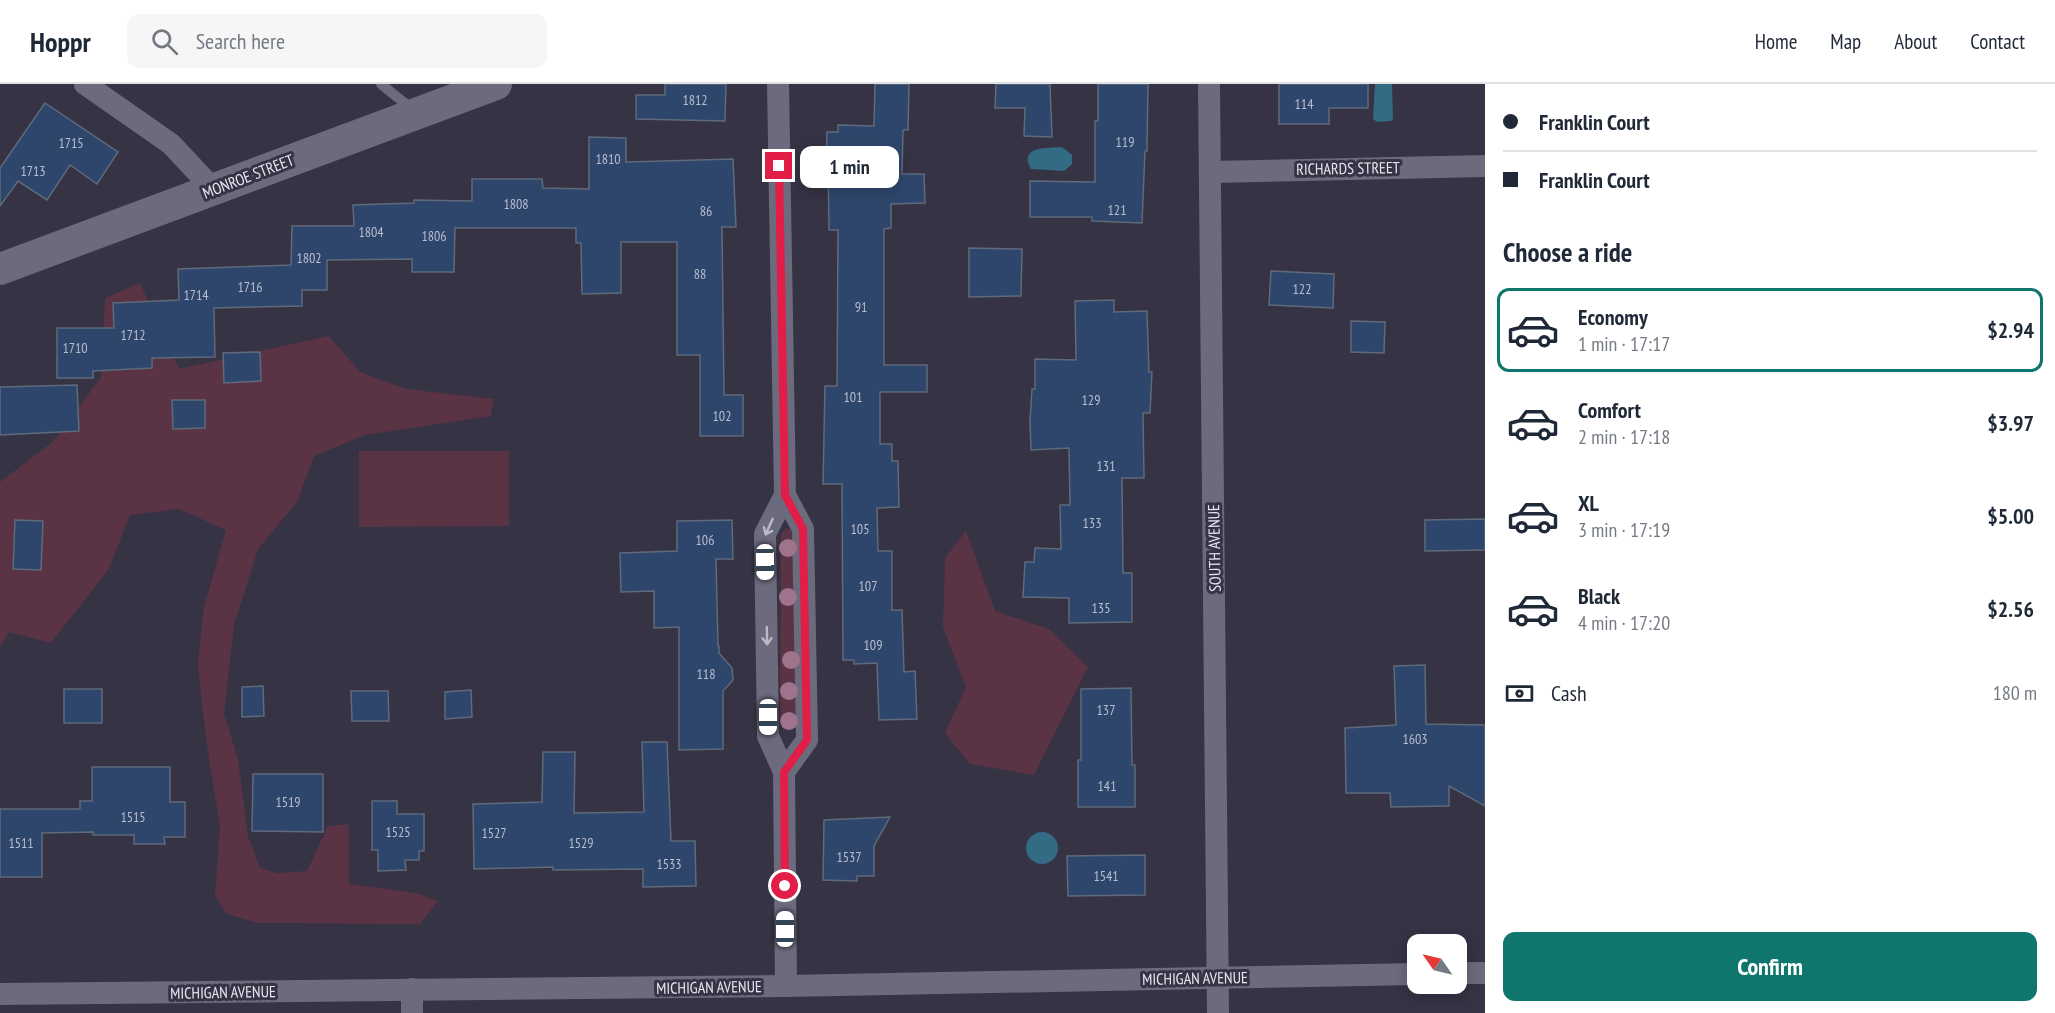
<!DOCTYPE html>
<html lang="en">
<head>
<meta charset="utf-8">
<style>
  body { margin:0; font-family:"PT Sans Narrow",sans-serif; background:#f6f6f7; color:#1f2937; height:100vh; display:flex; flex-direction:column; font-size:22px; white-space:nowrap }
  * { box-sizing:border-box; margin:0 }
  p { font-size:20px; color:#747a83 }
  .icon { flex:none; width:33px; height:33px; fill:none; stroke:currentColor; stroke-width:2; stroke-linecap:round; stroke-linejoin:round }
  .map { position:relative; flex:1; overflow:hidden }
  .panel { display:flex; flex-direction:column; background:#fff; width:570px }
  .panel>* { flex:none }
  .top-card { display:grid; align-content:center; height:132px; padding:0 18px; background:#fff }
  .needle { width:39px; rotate:304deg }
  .buttons { position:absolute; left:1407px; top:850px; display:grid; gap:12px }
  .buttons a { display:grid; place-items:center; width:60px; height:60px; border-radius:12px; background:#fff; box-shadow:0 3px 15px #0003; font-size:30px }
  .end { position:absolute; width:27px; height:27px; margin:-14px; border:8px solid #e11d48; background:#fff; box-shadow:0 0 0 3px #fff }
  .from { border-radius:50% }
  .bubble { position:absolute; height:42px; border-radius:12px; background:#fff; box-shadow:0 3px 15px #0003; font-size:20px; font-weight:700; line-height:42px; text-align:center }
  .car { position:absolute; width:18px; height:36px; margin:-18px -9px; border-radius:8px; box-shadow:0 0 4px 2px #0007; background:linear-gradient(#fff 24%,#345 0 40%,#fff 0 76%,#345 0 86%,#fff 0) }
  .top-card b { display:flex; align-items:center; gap:21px; height:57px; font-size:22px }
  .top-card b+b { border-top:2px solid #e0e1e3 }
  .top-card i { width:15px; height:15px; background:#1f2937 }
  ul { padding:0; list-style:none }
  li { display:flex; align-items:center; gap:18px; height:84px; margin:0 12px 9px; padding:0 6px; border:3px solid transparent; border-radius:12px }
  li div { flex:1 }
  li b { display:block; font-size:22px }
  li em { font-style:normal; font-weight:700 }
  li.current { border-color:#0f766e }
  li>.icon { width:54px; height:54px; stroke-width:1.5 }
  h2 { padding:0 18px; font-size:27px; line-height:72px }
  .pay { display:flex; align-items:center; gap:15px; height:66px; padding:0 18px; font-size:22px }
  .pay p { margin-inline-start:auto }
  .primary-button { display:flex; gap:12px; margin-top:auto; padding:12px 18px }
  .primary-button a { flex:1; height:69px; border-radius:12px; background:#0f766e; color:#fff; font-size:24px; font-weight:700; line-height:69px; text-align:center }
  header { display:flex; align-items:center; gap:36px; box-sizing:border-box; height:84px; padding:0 30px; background:#fff; border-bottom:2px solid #e0e1e3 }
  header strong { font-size:28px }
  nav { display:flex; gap:33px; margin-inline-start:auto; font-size:21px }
  .search { width:420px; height:54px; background:#f6f6f7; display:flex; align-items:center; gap:15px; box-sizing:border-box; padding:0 21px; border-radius:12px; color:#747a83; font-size:22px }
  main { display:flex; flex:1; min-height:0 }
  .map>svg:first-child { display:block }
  .green { fill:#5a3445 }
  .water { fill:#336b84 }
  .building { fill:#2f466c; stroke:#5f6a7b; stroke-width:1.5 }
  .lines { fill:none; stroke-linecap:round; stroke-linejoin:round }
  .lane { stroke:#6c6a7d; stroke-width:10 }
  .street { stroke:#6c6a7d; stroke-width:22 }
  .secondary { stroke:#6c6a7d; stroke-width:32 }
  .tree { fill:#9f738c }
  .oneway { stroke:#bbbac8 }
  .route { stroke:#e11d48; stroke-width:8 }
  .labels { text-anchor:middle; stroke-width:6; stroke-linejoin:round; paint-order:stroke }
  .number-label { font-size:14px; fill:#b8bdcf }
  .street-label { font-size:16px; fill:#e6e5f0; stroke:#353344 }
</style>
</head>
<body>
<header>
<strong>Hoppr</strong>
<div class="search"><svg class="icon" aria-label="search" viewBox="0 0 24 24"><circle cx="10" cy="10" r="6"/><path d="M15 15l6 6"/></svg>Search here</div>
<nav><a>Home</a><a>Map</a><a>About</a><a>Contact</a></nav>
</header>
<main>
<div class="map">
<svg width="1485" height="929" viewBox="0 0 1485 929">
  <rect width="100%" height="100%" fill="#353344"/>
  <g class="green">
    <polygon points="140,199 179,285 329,252 360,288 406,305 494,315 491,332 365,351 314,372 297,418 258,465 234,541 224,630 238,675 248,752 260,784 277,789 307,787 328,742 349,740 349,800 416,809 438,817 420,840 258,839 227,830 215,812 220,742 206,656 198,580 204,523 226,446 179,425 130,431 109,485 51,559 9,548 0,564 0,398 54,357 101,293 105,214"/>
    <polygon points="359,367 509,367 509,442 359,443"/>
    <polygon points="786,444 794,448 796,639 792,646 782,644 780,637 781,450"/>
    <polygon points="966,447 995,527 1049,545 1088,583 1034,691 970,680 945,649 966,603 943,543 945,474"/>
  </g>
  <g class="water">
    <polygon points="1375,0 1392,0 1393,35 1391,37 1377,38 1373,35"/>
    <path d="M1062,63L1072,71V80L1064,87L1031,85C1018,62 1047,64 1062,63Z"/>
    <circle cx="1042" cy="764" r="16"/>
  </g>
  <g class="building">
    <polygon points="665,0 726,0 725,37 636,35 636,11 665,11"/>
    <polygon points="875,0 909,0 908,46 903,46 902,90 924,90 925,119 891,120 891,144 884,145 884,281 927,281 927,308 880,308 880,360 892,360 892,377 898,377 899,423 877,424 878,467 892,467 892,526 902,526 904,588 915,587 917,635 879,636 877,579 854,580 854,576 843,576 842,400 823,400 825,302 837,302 838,146 829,146 828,81 826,81 827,48 838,48 838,41 874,42"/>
    <polygon points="996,0 1050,0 1052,53 1024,52 1025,24 995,24"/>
    <polygon points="1098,0 1148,0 1147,67 1145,67 1142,139 1092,137 1092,133 1030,133 1030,97 1095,98 1095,37 1098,37"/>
    <polygon points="1279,0 1368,0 1368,24 1329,24 1329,40 1279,40"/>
    <polygon points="45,19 118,68 97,100 70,81 47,116 18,97 0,122 0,84"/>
    <polygon points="589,53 626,54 626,78 733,75 736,143 722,143 724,311 743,311 743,352 700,352 700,271 677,271 677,158 621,158 621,209 582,210 581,159 576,159 576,144 455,144 454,188 412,188 412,175 327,176 327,206 302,206 302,222 214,224 215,273 152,274 152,284 93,287 93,294 57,294 57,244 114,244 113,219 179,216 178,185 291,181 292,142 354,142 353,121 414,119 414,116 472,117 472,95 542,95 543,104 589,105"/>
    <polygon points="969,164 1022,165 1021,212 969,213"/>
    <polygon points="1271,187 1334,190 1333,224 1269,221"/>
    <polygon points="1114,216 1114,228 1147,227 1149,288 1152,288 1150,329 1143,329 1144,394 1122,394 1123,489 1132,489 1132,538 1069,539 1069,514 1023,513 1025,478 1034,478 1035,464 1061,465 1060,421 1070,421 1069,364 1031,366 1030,337 1032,305 1035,305 1035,275 1076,276 1075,217"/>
    <polygon points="1351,237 1385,238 1384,269 1351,268"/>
    <polygon points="260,268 261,297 224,299 223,269"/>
    <polygon points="77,301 79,347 0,351 0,303"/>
    <polygon points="172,316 205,316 205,344 173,345"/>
    <polygon points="1485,435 1485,466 1425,467 1425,436"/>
    <polygon points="15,436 43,437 41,486 13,485"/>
    <polygon points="732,436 733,475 716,475 718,562 719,562 719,569 732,584 733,596 723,607 723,665 679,666 679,543 654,544 654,507 621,508 620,469 677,467 677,437"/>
    <polygon points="1425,581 1426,640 1485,641 1485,722 1449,702 1449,722 1391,723 1390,709 1346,709 1345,644 1396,641 1394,582"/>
    <polygon points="263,602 264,632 242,633 242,603"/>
    <polygon points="1131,604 1132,681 1135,681 1135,723 1078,723 1078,676 1081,676 1081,605"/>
    <rect x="64" y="605" width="38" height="34"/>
    <polygon points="471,606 472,633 445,635 445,608"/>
    <polygon points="351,607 388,607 389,637 352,637"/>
    <polygon points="642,658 667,658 671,757 695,757 696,802 643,803 643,785 553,786 553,783 474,785 473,720 542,718 543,668 575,668 574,729 644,728"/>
    <polygon points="92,683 170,683 170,718 185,718 185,753 164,753 165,760 134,760 134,751 93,751 93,748 42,749 42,793 0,793 0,725 80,725 80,717 92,717"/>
    <polygon points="253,690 323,690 323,748 252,747"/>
    <polygon points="372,717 397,717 397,730 424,730 424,767 419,767 419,776 405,776 406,786 378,787 378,766 372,766"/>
    <polygon points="890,733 874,762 874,792 857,792 857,797 823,796 824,736"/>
    <polygon points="1145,771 1145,811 1068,812 1067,772"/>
  </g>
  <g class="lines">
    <polyline class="lane" points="381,0 412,25"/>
    <g class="street">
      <polyline points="85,0 171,60 214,106"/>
      <polyline points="778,0 785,411 803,445 807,656 784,688"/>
      <polyline points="1209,0 1218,929"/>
      <polyline points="1210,88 1485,82"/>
      <polyline points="785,411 765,450 768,652 784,688 786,902"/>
      <polyline points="1456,889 1485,889"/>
      <polyline points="0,910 786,902 1418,890"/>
      <polyline points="412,929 412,905"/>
    </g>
    <polyline class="secondary" points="0,185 496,0"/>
  </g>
  <g class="tree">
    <circle cx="788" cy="464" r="9"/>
    <circle cx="788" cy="513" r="9"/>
    <circle cx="791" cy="576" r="9"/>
    <circle cx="789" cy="607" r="9"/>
    <circle cx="789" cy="637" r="9"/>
  </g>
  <defs><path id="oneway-shaft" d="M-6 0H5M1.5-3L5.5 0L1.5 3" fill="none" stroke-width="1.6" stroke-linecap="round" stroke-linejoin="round" transform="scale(1.5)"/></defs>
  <g class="oneway">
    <use href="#oneway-shaft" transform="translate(769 443) rotate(114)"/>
    <use href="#oneway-shaft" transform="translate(767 552) rotate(89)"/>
  </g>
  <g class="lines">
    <polyline class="route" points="779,82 785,411 803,445 807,656 784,688 785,802"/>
  </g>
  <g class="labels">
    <g class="number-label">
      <text x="695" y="21">1812</text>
      <text x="1304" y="25">114</text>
      <text x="1125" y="63">119</text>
      <text x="71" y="64">1715</text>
      <text x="608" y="80">1810</text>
      <text x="33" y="92">1713</text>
      <text x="516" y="125">1808</text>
      <text x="1117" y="131">121</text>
      <text x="706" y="132">86</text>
      <text x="371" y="153">1804</text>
      <text x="434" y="157">1806</text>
      <text x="309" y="179">1802</text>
      <text x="700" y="195">88</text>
      <text x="250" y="208">1716</text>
      <text x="1302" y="210">122</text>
      <text x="196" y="216">1714</text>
      <text x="861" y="228">91</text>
      <text x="133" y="256">1712</text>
      <text x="75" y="269">1710</text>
      <text x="853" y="318">101</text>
      <text x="1091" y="321">129</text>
      <text x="722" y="337">102</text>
      <text x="1106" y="387">131</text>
      <text x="1092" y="444">133</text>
      <text x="860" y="450">105</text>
      <text x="705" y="461">106</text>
      <text x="868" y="507">107</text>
      <text x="1101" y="529">135</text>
      <text x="873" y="566">109</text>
      <text x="706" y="595">118</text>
      <text x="1106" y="631">137</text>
      <text x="1415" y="660">1603</text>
      <text x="1107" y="707">141</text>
      <text x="288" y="723">1519</text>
      <text x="133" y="738">1515</text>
      <text x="398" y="753">1525</text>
      <text x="494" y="754">1527</text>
      <text x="21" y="764">1511</text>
      <text x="581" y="764">1529</text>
      <text x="849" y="778">1537</text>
      <text x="669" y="785">1533</text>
      <text x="1106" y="797">1541</text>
    </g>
    <g class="street-label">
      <text transform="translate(1348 84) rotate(-1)" y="6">RICHARDS STREET</text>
      <text transform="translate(248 92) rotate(-21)" y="6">MONROE STREET</text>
      <text transform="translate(1214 464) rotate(-91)" y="6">SOUTH AVENUE</text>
      <text transform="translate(1195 894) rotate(-1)" y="6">MICHIGAN AVENUE</text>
      <text transform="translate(709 903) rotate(-1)" y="6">MICHIGAN AVENUE</text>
      <text transform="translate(223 908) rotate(-1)" y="6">MICHIGAN AVENUE</text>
    </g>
  </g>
</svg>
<div class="buttons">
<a><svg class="needle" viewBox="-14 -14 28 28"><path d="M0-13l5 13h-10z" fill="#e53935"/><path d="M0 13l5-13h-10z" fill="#747a83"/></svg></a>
</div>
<i class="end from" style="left:785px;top:802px"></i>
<i class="end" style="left:779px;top:82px"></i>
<div class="bubble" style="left:800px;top:62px;width:99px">1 min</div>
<i class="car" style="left:765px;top:478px;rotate:179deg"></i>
<i class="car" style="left:768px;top:633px;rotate:180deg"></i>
<i class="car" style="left:785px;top:845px;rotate:0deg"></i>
</div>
<section class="panel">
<div class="top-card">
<b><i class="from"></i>Franklin Court</b>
<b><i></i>Franklin Court</b>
</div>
<h2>Choose a ride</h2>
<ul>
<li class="current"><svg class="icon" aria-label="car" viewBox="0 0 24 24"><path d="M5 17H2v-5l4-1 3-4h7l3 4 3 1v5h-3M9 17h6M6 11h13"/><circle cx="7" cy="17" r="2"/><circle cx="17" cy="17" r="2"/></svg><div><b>Economy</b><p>1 min · 17:17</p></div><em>$2.94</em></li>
<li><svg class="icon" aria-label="car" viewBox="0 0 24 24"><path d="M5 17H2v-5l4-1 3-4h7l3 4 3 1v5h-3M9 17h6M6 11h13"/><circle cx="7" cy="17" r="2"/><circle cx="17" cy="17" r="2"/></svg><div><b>Comfort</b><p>2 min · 17:18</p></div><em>$3.97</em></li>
<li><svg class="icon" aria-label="car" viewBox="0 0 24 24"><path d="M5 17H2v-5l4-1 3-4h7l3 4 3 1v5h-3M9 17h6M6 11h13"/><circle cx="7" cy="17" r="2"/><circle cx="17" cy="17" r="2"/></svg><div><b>XL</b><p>3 min · 17:19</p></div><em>$5.00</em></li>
<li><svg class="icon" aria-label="car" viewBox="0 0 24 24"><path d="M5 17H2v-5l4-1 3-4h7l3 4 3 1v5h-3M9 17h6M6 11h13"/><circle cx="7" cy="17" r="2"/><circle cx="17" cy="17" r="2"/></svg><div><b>Black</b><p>4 min · 17:20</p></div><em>$2.56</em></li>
</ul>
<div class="pay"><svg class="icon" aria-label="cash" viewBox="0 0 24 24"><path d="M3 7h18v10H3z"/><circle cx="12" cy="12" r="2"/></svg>Cash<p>180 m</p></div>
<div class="primary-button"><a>Confirm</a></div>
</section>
</main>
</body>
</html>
